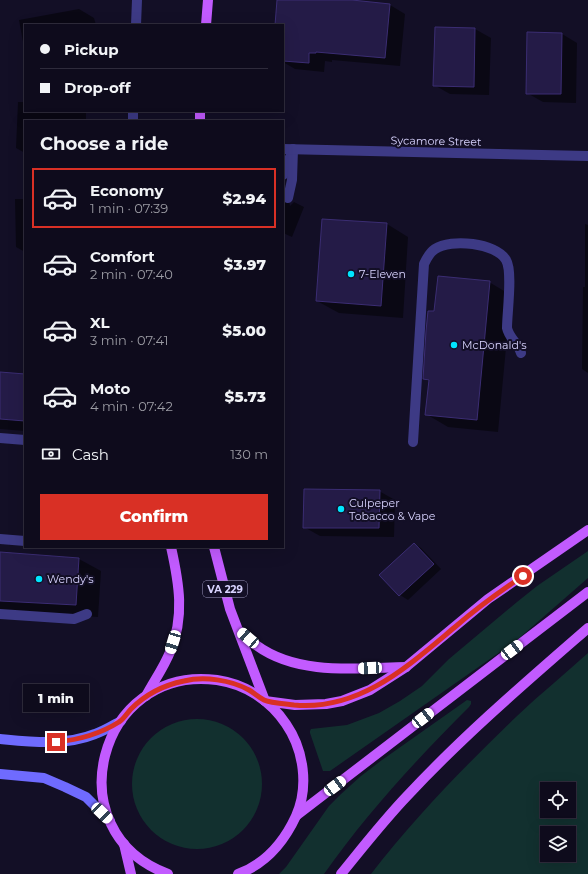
<!DOCTYPE html>
<html lang="en">
<head>
<meta charset="utf-8">
<style>
  body { margin:0; font-family:Montserrat,sans-serif; background:#1c1929; color:#f1f3f6; height:100vh; display:flex; flex-direction:column; font-size:15px; white-space:nowrap }
  * { box-sizing:border-box; margin:0 }
  p { font-size:13px; color:#9b9ba3 }
  .icon { flex:none; width:22px; height:22px; fill:none; stroke:currentColor; stroke-width:2; stroke-linecap:round; stroke-linejoin:round }
  .map { position:relative; flex:1; overflow:hidden }
  .sheet { position:absolute; left:24px; top:120px; width:260px; height:428px; display:flex; flex-direction:column; background:#0e0b1c; border-radius:0px; box-shadow:0 4px 16px #0002,0 0 0 1px #2e2b3b }
  .sheet>* { flex:none }
  .banner { position:absolute; left:24px; top:24px; width:260px; height:88px; border-radius:0px; box-shadow:0 4px 16px #0002,0 0 0 1px #2e2b3b; display:grid; align-content:center; height:88px; padding:0 16px; background:#0e0b1c }
  .buttons { position:absolute; left:540px; top:782px; display:grid; gap:8px }
  .buttons a { display:grid; place-items:center; width:36px; height:36px; border-radius:0px; background:#0e0b1c; box-shadow:0 4px 16px #0002,0 0 0 1px #2e2b3b; font-size:20px }
  .end { position:absolute; width:18px; height:18px; margin:-9px; border:5px solid #d93025; background:#fff; box-shadow:0 0 0 2px #fff }
  .from { border-radius:50% }
  .bubble { position:absolute; height:28px; border-radius:0px; background:#0e0b1c; box-shadow:0 4px 16px #0002,0 0 0 1px #2e2b3b; font-size:13px; font-weight:800; line-height:28px; text-align:center }
  .car { position:absolute; width:12px; height:24px; margin:-12px -6px; border-radius:5px; box-shadow:0 0 3px 1px #0007; background:linear-gradient(#fff 24%,#345 0 40%,#fff 0 76%,#345 0 86%,#fff 0) }
  .banner b { display:flex; align-items:center; gap:14px; height:38px; font-size:15px }
  .banner b+b { border-top:1px solid #2e2b3b }
  .banner i { width:10px; height:10px; background:#f1f3f6 }
  ul { padding:0; list-style:none }
  li { display:flex; align-items:center; gap:12px; height:60px; margin:0 8px 6px; padding:0 8px; border:2px solid transparent; border-radius:0px }
  li div { flex:1 }
  li b { display:block; font-size:15px }
  li em { font-style:normal; font-weight:800 }
  li.active { border-color:#d93025 }
  li>.icon { width:36px; height:36px; stroke-width:1.5 }
  h2 { padding:0 16px; font-size:18px; line-height:48px }
  .pay { display:flex; align-items:center; gap:10px; height:44px; padding:0 16px; font-size:15px }
  .pay p { margin-inline-start:auto }
  .cta { display:flex; gap:8px; margin-top:auto; padding:8px 16px }
  .cta a { flex:1; height:46px; border-radius:0px; background:#d93025; color:#fff; font-size:16px; font-weight:800; line-height:46px; text-align:center }
  .map>svg:first-child { display:block }
  .green { fill:#12302f; fill-rule:evenodd }
  .shadow { fill:#0007 }
  .building { fill:#241b47; stroke:#3b2d73 }
  .lines { fill:none; stroke-linecap:round; stroke-linejoin:round }
  .service { stroke:#3d3a85; stroke-width:10 }
  .minor { stroke:#3d3a85; stroke-width:10 }
  .secondary { stroke:#6f6bff; stroke-width:10 }
  .primary { stroke:#c25bff; stroke-width:10 }
  .route { stroke:#d93025; stroke-width:5 }
  .poi-dot { fill:#00e5ff; stroke:#130f26; stroke-width:1.5 }
  .labels { text-anchor:middle; stroke-width:4; stroke-linejoin:round; paint-order:stroke }
  .shield { fill:#130f26; stroke:#9e99be; stroke-width:1 }
  .shield-label { font-size:10px; font-weight:bold; fill:#d9d4ff }
  .street-label { font-size:11px; fill:#d9d4ff; stroke:#130f26 }
  .poi-label { font-size:11px; fill:#d9d4ff; stroke:#130f26; text-anchor:start }
</style>
</head>
<body>
<div class="map">
<svg width="588" height="874" viewBox="0 0 588 874">
  <rect width="100%" height="100%" fill="#130f26"/>
  <g class="green">
    <polygon points="588,551 588,578 517,640 330,771 323,771 310,733 310,731 311,729 347,725 379,713 400,701 422,686 449,659 517,602 537,586"/>
    <path d="M588,653V874H371C415,817 466,765 517,716C540,694 565,674 588,653ZM547,789H569V811H547ZM547,833H569V855H547Z"/>
    <path d="M467,700L471,701V704L469,707C417,759 367,813 324,874H279L286,867L329,806L341,794L361,776L382,760Z"/>
    <circle cx="197" cy="784" r="65"/>
  </g>
  <g class="shadow">
    <polygon points="278,0 341,0 390,5 405,14 400,66 332,60 332,62 325,61 324,72 295,69 283,62 283,25 276,25"/>
    <polygon points="79,9 94,18 96,25 25,25 25,53 19,20"/>
    <polygon points="436,28 475,29 491,38 489,95 450,94 434,85"/>
    <polygon points="562,34 577,43 576,103 543,102 527,93"/>
    <polygon points="18,102 25,102 25,111 84,111 86,113 86,121 25,121 25,153 16,148"/>
    <polygon points="283,198 289,201 290,206 294,202 304,207 292,237 283,233"/>
    <polygon points="15,199 25,199 25,252 16,247"/>
    <polygon points="387,224 408,237 403,318 339,313 317,301"/>
    <polygon points="585,224 588,225 588,373 582,369 583,287 585,287"/>
    <polygon points="489,282 511,295 498,432 448,427 426,414 430,382 424,379"/>
    <polygon points="0,373 25,375 25,431 0,429"/>
    <polygon points="379,491 395,500 394,537 320,536 304,527"/>
    <polygon points="414,544 421,548 441,569 408,600 400,595 380,575"/>
    <polygon points="0,553 79,559 101,571 98,617 0,611"/>
  </g>
  <g class="building">
    <polygon points="277,0 352,0 390,4 385,58 316,52 316,53 309,53 309,63 283,61 283,25 275,25"/>
    <polygon points="435,27 475,28 474,87 433,86"/>
    <polygon points="527,32 562,33 561,94 526,94"/>
    <polygon points="322,219 387,223 381,306 316,301"/>
    <polygon points="438,276 490,281 477,420 425,415 429,380 423,379 426,331 428,311 434,311"/>
    <polygon points="0,372 25,374 25,421 0,419"/>
    <polygon points="304,489 380,490 379,528 303,528"/>
    <polygon points="414,543 434,564 399,596 379,575"/>
    <polygon points="0,552 79,558 76,605 0,601"/>
  </g>
  <g class="lines">
    <g class="service">
      <polyline points="136,25 137,0"/>
      <polyline points="133,121 133,111"/>
      <polyline points="283,175 290,157"/>
      <polyline points="288,198 292,180 293,149"/>
      <polyline points="0,438 25,440"/>
      <path d="M413,442L424,264C427,258 429,253 435,249C451,238 496,243 506,260C513,271 507,313 507,328C509,338 518,343 521,353"/>
      <polyline points="0,539 25,541"/>
      <polyline points="0,614 74,619 87,614"/>
    </g>
    <polyline class="minor" points="283,149 588,156"/>
    <g class="secondary">
      <path d="M0,739C32,742 65,746 95,734C104,731 112,726 121,721"/>
      <polyline points="0,774 44,778 65,787 86,797 110,821"/>
    </g>
    <g class="primary">
      <polyline points="206,25 208,0"/>
      <polyline points="200,121 200,111"/>
      <polyline points="214,547 230,609 265,701"/>
      <path d="M239,631C245,635 250,641 256,645C298,676 357,668 406,667"/>
      <path d="M146,696C154,681 164,667 170,652C185,617 179,583 171,547"/>
      <polyline points="265,701 295,705 326,704 342,701 370,690 406,667 488,599 588,530"/>
      <polyline points="297,815 588,592"/>
      <polyline points="124,844 131,874"/>
      <path d="M168,874C54,832 98,664 217,680C245,684 270,700 286,724C304,750 309,787 296,816C284,842 265,864 238,874"/>
      <path d="M341,874C363,847 384,820 408,795C464,735 526,682 588,628"/>
    </g>
  </g>
  <g class="lines">
    <path class="route" d="M56,742C78,740 100,734 119,722C124,719 127,713 131,709C146,694 164,685 184,681C204,676 231,680 249,690C254,693 258,697 264,700C270,703 286,704 294,705C360,711 408,666 455,627C477,608 499,592 523,576"/>
  </g>
  <g class="poi-dot">
    <circle cx="351" cy="274" r="4"/>
    <circle cx="454" cy="345" r="4"/>
    <circle cx="341" cy="509" r="4"/>
    <circle cx="39" cy="579" r="4"/>
  </g>
  <g class="labels">
    <rect class="shield" x="203" y="581" width="44" height="16" rx="3"/>
    <g class="shield-label">
      <text x="225" y="593">VA 229</text>
    </g>
    <g class="street-label">
      <text transform="translate(436 141) rotate(1)" y="4">Sycamore Street</text>
    </g>
    <g class="poi-label">
      <text x="359" y="278">7-Eleven</text>
      <text x="462" y="349">McDonald's</text>
      <text x="349" y="507">Culpeper<tspan x="349" dy="13">Tobacco &amp; Vape</tspan></text>
      <text x="47" y="583">Wendy's</text>
    </g>
  </g>
</svg>
<div class="buttons">
<a><svg class="icon" aria-label="locate" viewBox="0 0 24 24"><circle cx="12" cy="12" r="6"/><path d="M12 2v4M12 18v4M2 12h4M18 12h4"/></svg></a>
<a><svg class="icon" aria-label="layers" viewBox="0 0 24 24"><path d="M12 4l9 5-9 5-9-5zM3 14l9 5 9-5"/></svg></a>
</div>
<i class="end from" style="left:523px;top:576px"></i>
<i class="end" style="left:56px;top:742px"></i>
<div class="bubble" style="left:23px;top:684px;width:66px">1 min</div>
<i class="car" style="left:248px;top:638px;rotate:311deg"></i>
<i class="car" style="left:173px;top:642px;rotate:197deg"></i>
<i class="car" style="left:512px;top:650px;rotate:53deg"></i>
<i class="car" style="left:370px;top:668px;rotate:267deg"></i>
<i class="car" style="left:423px;top:718px;rotate:52deg"></i>
<i class="car" style="left:335px;top:786px;rotate:53deg"></i>
<i class="car" style="left:102px;top:813px;rotate:134deg"></i>
<div class="banner">
<b><i class="from"></i>Pickup</b>
<b><i></i>Drop-off</b>
</div>
<section class="sheet">
<h2>Choose a ride</h2>
<ul>
<li class="active"><svg class="icon" aria-label="car" viewBox="0 0 24 24"><path d="M5 17H2v-5l4-1 3-4h7l3 4 3 1v5h-3M9 17h6M6 11h13"/><circle cx="7" cy="17" r="2"/><circle cx="17" cy="17" r="2"/></svg><div><b>Economy</b><p>1 min · 07:39</p></div><em>$2.94</em></li>
<li><svg class="icon" aria-label="car" viewBox="0 0 24 24"><path d="M5 17H2v-5l4-1 3-4h7l3 4 3 1v5h-3M9 17h6M6 11h13"/><circle cx="7" cy="17" r="2"/><circle cx="17" cy="17" r="2"/></svg><div><b>Comfort</b><p>2 min · 07:40</p></div><em>$3.97</em></li>
<li><svg class="icon" aria-label="car" viewBox="0 0 24 24"><path d="M5 17H2v-5l4-1 3-4h7l3 4 3 1v5h-3M9 17h6M6 11h13"/><circle cx="7" cy="17" r="2"/><circle cx="17" cy="17" r="2"/></svg><div><b>XL</b><p>3 min · 07:41</p></div><em>$5.00</em></li>
<li><svg class="icon" aria-label="car" viewBox="0 0 24 24"><path d="M5 17H2v-5l4-1 3-4h7l3 4 3 1v5h-3M9 17h6M6 11h13"/><circle cx="7" cy="17" r="2"/><circle cx="17" cy="17" r="2"/></svg><div><b>Moto</b><p>4 min · 07:42</p></div><em>$5.73</em></li>
</ul>
<div class="pay"><svg class="icon" aria-label="cash" viewBox="0 0 24 24"><path d="M3 7h18v10H3z"/><circle cx="12" cy="12" r="2"/></svg>Cash<p>130 m</p></div>
<div class="cta"><a>Confirm</a></div>
</section>
</div>
</body>
</html>
